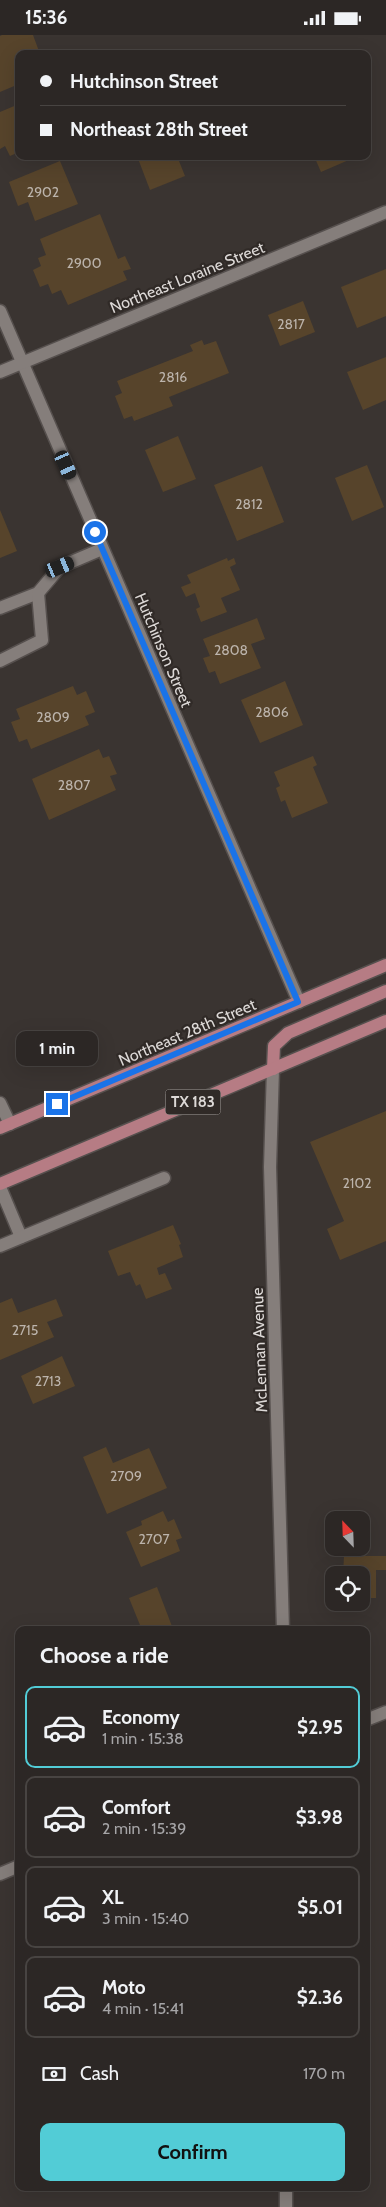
<!DOCTYPE html>
<html lang="en">
<head>
<meta charset="utf-8">
<style>
  body { margin:0; font-family:Cabin,sans-serif; background:#383332; color:#f1f3f6; height:100vh; display:flex; flex-direction:column; font-size:19px; white-space:nowrap }
  * { box-sizing:border-box; margin:0 }
  p { font-size:16px; color:#a6a5a7 }
  .icon { flex:none; width:28px; height:28px; fill:none; stroke:currentColor; stroke-width:2; stroke-linecap:round; stroke-linejoin:round }
  .map { position:relative; flex:1; overflow:hidden }
  .details { position:absolute; left:15px; top:1591px; width:355px; height:565px; display:flex; flex-direction:column; background:#2c2725; border-radius:10px; box-shadow:0 5px 20px #0002,0 0 0 1px #484442 }
  .details>* { flex:none }
  .guide { position:absolute; left:15px; top:15px; width:356px; height:110px; border-radius:10px; box-shadow:0 5px 20px #0002,0 0 0 1px #484442; display:grid; align-content:center; height:110px; padding:0 25px; background:#2c2725 }
  .needle { width:32px; rotate:337deg }
  .fabs { position:absolute; left:325px; top:1476px; display:grid; gap:10px }
  .fabs a { display:grid; place-items:center; width:45px; height:45px; border-radius:10px; background:#2c2725; box-shadow:0 5px 20px #0002,0 0 0 1px #484442; font-size:25px }
  .end { position:absolute; width:22px; height:22px; margin:-11px; border:6px solid #1a73e8; background:#fff; box-shadow:0 0 0 2px #fff }
  .from { border-radius:50% }
  .bubble { position:absolute; height:35px; border-radius:10px; background:#2c2725; box-shadow:0 5px 20px #0002,0 0 0 1px #484442; font-size:16px; font-weight:700; line-height:35px; text-align:center }
  .car { position:absolute; width:15px; height:30px; margin:-15px -8px; border-radius:6px; box-shadow:0 0 4px 1px #0007; background:linear-gradient(#222 24%,#8ab4d8 0 40%,#222 0 76%,#8ab4d8 0 86%,#222 0) }
  .guide b { display:flex; align-items:center; gap:18px; height:48px; font-size:19px }
  .guide b+b { border-top:1px solid #484442 }
  .guide i { width:12px; height:12px; background:#f1f3f6 }
  ul { padding:0; list-style:none }
  li { display:flex; align-items:center; gap:15px; height:82px; margin:0 10px 8px; padding:0 15px; border:2px solid #484442; border-radius:10px }
  li div { flex:1 }
  li b { display:block; font-size:19px }
  li em { font-style:normal; font-weight:700 }
  li.active { border-color:#52ccd6 }
  li>.icon { width:45px; height:45px; stroke-width:1.5 }
  h2 { padding:0 25px; font-size:22px; line-height:60px }
  .pay { display:flex; align-items:center; gap:12px; height:55px; padding:0 25px; font-size:19px }
  .pay p { margin-inline-start:auto }
  .button { display:flex; gap:10px; margin-top:auto; padding:10px 25px }
  .button a { flex:1; height:58px; border-radius:10px; background:#52ccd6; color:#111; font-size:20px; font-weight:700; line-height:58px; text-align:center }
  .status { display:flex; justify-content:space-between; align-items:center; height:35px; padding:0 25px; background:#2c2725; direction:ltr }
  .status svg { height:14px; fill:currentColor }
  .map>svg:first-child { display:block }
  .building { fill:#57442b }
  .lines { fill:none; stroke-linecap:round; stroke-linejoin:round }
  .lane-casing { stroke:#56504e; stroke-width:15 }
  .street-casing { stroke:#56504e; stroke-width:15 }
  .primary-casing { stroke:#56504e; stroke-width:15 }
  .lane { stroke:#857e7b; stroke-width:12 }
  .street { stroke:#857e7b; stroke-width:12 }
  .primary { stroke:#b67c84; stroke-width:12 }
  .route { stroke:#1a73e8; stroke-width:6 }
  .labels { text-anchor:middle; stroke-width:4.5; stroke-linejoin:round; paint-order:stroke }
  .number-label { font-size:14px; fill:#bcb4ac }
  .shield { fill:#302a27; stroke:#a9a4a2; stroke-width:1 }
  .shield-label { font-size:15px; font-weight:bold; fill:#ddd9d7 }
  .street-label { font-size:16px; fill:#ddd9d7; stroke:#302a27 }
</style>
</head>
<body>
<div class="status"><b>15:36</b><svg viewBox="0 0 49 12"><path d="M0 12V9h3v3zM5 12V6h3v6zM10 12V3h3v9zM15 12V0h3v12zM26 1h20v11H26zM47 4h2v5h-2z"/></svg></div>
<div class="map">
<svg width="386" height="2172" viewBox="0 0 386 2172">
  <rect width="100%" height="100%" fill="#3a3431"/>
  <g class="building">
    <polygon points="2,0 33,0 40,19 19,19 19,49 0,57 0,1"/>
    <polygon points="19,69 19,117 10,121 5,111 0,114 0,77"/>
    <polygon points="137,121 177,121 185,141 150,155"/>
    <polygon points="314,121 358,121 321,137"/>
    <polygon points="60,126 78,169 35,186 28,167 18,171 9,147"/>
    <polygon points="100,179 118,224 125,221 131,234 123,236 127,245 68,270 61,255 52,259 48,249 40,252 33,235 41,231 38,223 46,220 40,204"/>
    <polygon points="386,234 386,281 357,293 341,252"/>
    <polygon points="303,266 315,297 280,311 268,280"/>
    <polygon points="202,305 204,310 216,306 229,338 169,362 173,371 134,386 132,381 124,384 115,361 122,358 117,346 193,316 190,310"/>
    <polygon points="386,322 386,365 363,375 347,337"/>
    <polygon points="178,401 196,444 163,457 145,415"/>
    <polygon points="367,430 384,472 352,486 335,443"/>
    <polygon points="262,431 284,487 237,506 214,450"/>
    <polygon points="0,475 17,516 0,523"/>
    <polygon points="227,523 228,526 234,523 236,529 230,532 240,555 221,563 227,577 201,587 196,574 200,572 195,558 186,562 181,552 191,548 187,540"/>
    <polygon points="257,583 265,604 251,609 261,633 220,649 215,636 209,638 203,623 210,621 203,604"/>
    <polygon points="285,646 303,690 260,708 241,665"/>
    <polygon points="73,651 77,660 86,656 95,677 85,681 89,690 31,714 27,704 19,707 11,687 20,684 16,674"/>
    <polygon points="99,714 103,723 109,721 117,739 110,741 116,755 49,785 32,744"/>
    <polygon points="313,721 317,730 313,732 328,768 292,783 285,765 281,767 276,753 280,751 274,737"/>
    <polygon points="386,1076 386,1206 340,1225 327,1194 344,1186 310,1107"/>
    <polygon points="173,1190 181,1209 179,1210 183,1222 157,1233 159,1240 165,1238 172,1254 146,1264 140,1249 136,1251 130,1237 118,1241 108,1216"/>
    <polygon points="12,1263 18,1278 56,1264 63,1281 47,1287 54,1302 0,1325 0,1268"/>
    <polygon points="62,1321 75,1351 33,1369 21,1341"/>
    <polygon points="106,1412 113,1428 149,1413 167,1453 107,1479 83,1422"/>
    <polygon points="163,1476 168,1487 174,1484 182,1503 176,1505 180,1516 141,1532 126,1497 142,1490 141,1486"/>
    <polygon points="344,1521 386,1521 386,1535 376,1535 376,1563 361,1563 361,1540 343,1540"/>
    <polygon points="157,1552 173,1594 142,1595 129,1563"/>
  </g>
  <g class="lines">
    <g class="lane-casing">
      <g id="lane">
        <polyline points="0,573 38,558 60,532 102,514"/>
        <polyline points="0,626 42,605 38,558"/>
        <polyline points="0,1068 10,1089"/>
        <polyline points="0,1152 21,1202"/>
        <polyline points="0,1211 164,1143"/>
      </g>
    </g>
    <g class="street-casing">
      <g id="street">
        <polyline points="0,276 299,967"/>
        <polyline points="0,337 386,177"/>
        <polyline points="273,1034 270,1132 283,1595"/>
        <polyline points="366,1685 386,1677"/>
        <polyline points="0,1839 19,1831"/>
        <polyline points="286,2172 286,2152"/>
      </g>
    </g>
    <g class="primary-casing">
      <g id="primary">
        <polyline points="273,1034 274,1011 288,998 386,956"/>
        <polyline points="0,1093 386,930"/>
        <polyline points="0,1149 386,986"/>
      </g>
    </g>
    <use href="#lane" class="lane"/>
    <use href="#street" class="street"/>
    <use href="#primary" class="primary"/>
  </g>
  <g class="lines">
    <polyline class="route" points="57,1069 298,967 95,497"/>
  </g>
  <g class="labels">
    <g class="number-label">
      <text x="43" y="162">2902</text>
      <text x="84" y="233">2900</text>
      <text x="291" y="294">2817</text>
      <text x="173" y="347">2816</text>
      <text x="249" y="474">2812</text>
      <text x="231" y="620">2808</text>
      <text x="272" y="682">2806</text>
      <text x="53" y="687">2809</text>
      <text x="74" y="755">2807</text>
      <text x="357" y="1153">2102</text>
      <text x="25" y="1300">2715</text>
      <text x="48" y="1351">2713</text>
      <text x="126" y="1446">2709</text>
      <text x="154" y="1509">2707</text>
    </g>
    <rect class="shield" x="165.5" y="1054.5" width="55" height="25" rx="4"/>
    <g class="shield-label">
      <text x="193" y="1072">TX 183</text>
    </g>
    <g class="street-label">
      <text transform="translate(187 242) rotate(-22)" y="6">Northeast Loraine Street</text>
      <text transform="translate(164 615) rotate(67)" y="6">Hutchinson Street</text>
      <text transform="translate(187 997) rotate(-23)" y="6">Northeast 28th Street</text>
      <text transform="translate(259 1315) rotate(-92)" y="6">McLennan Avenue</text>
    </g>
  </g>
</svg>
<div class="fabs">
<a><svg class="needle" viewBox="-14 -14 28 28"><path d="M0-13l5 13h-10z" fill="#e53935"/><path d="M0 13l5-13h-10z" fill="#a6a5a7"/></svg></a>
<a><svg class="icon" aria-label="locate" viewBox="0 0 24 24"><circle cx="12" cy="12" r="6"/><path d="M12 2v4M12 18v4M2 12h4M18 12h4"/></svg></a>
</div>
<i class="end from" style="left:95px;top:497px"></i>
<i class="end" style="left:57px;top:1069px"></i>
<div class="bubble" style="left:16px;top:996px;width:82px">1 min</div>
<i class="car" style="left:66px;top:430px;rotate:156deg"></i>
<i class="car" style="left:60px;top:532px;rotate:68deg"></i>
<div class="guide">
<b><i class="from"></i>Hutchinson Street</b>
<b><i></i>Northeast 28th Street</b>
</div>
<section class="details">
<h2>Choose a ride</h2>
<ul>
<li class="active"><svg class="icon" aria-label="car" viewBox="0 0 24 24"><path d="M5 17H2v-5l4-1 3-4h7l3 4 3 1v5h-3M9 17h6M6 11h13"/><circle cx="7" cy="17" r="2"/><circle cx="17" cy="17" r="2"/></svg><div><b>Economy</b><p>1 min · 15:38</p></div><em>$2.95</em></li>
<li><svg class="icon" aria-label="car" viewBox="0 0 24 24"><path d="M5 17H2v-5l4-1 3-4h7l3 4 3 1v5h-3M9 17h6M6 11h13"/><circle cx="7" cy="17" r="2"/><circle cx="17" cy="17" r="2"/></svg><div><b>Comfort</b><p>2 min · 15:39</p></div><em>$3.98</em></li>
<li><svg class="icon" aria-label="car" viewBox="0 0 24 24"><path d="M5 17H2v-5l4-1 3-4h7l3 4 3 1v5h-3M9 17h6M6 11h13"/><circle cx="7" cy="17" r="2"/><circle cx="17" cy="17" r="2"/></svg><div><b>XL</b><p>3 min · 15:40</p></div><em>$5.01</em></li>
<li><svg class="icon" aria-label="car" viewBox="0 0 24 24"><path d="M5 17H2v-5l4-1 3-4h7l3 4 3 1v5h-3M9 17h6M6 11h13"/><circle cx="7" cy="17" r="2"/><circle cx="17" cy="17" r="2"/></svg><div><b>Moto</b><p>4 min · 15:41</p></div><em>$2.36</em></li>
</ul>
<div class="pay"><svg class="icon" aria-label="cash" viewBox="0 0 24 24"><path d="M3 7h18v10H3z"/><circle cx="12" cy="12" r="2"/></svg>Cash<p>170 m</p></div>
<div class="button"><a>Confirm</a></div>
</section>
</div>
</body>
</html>
